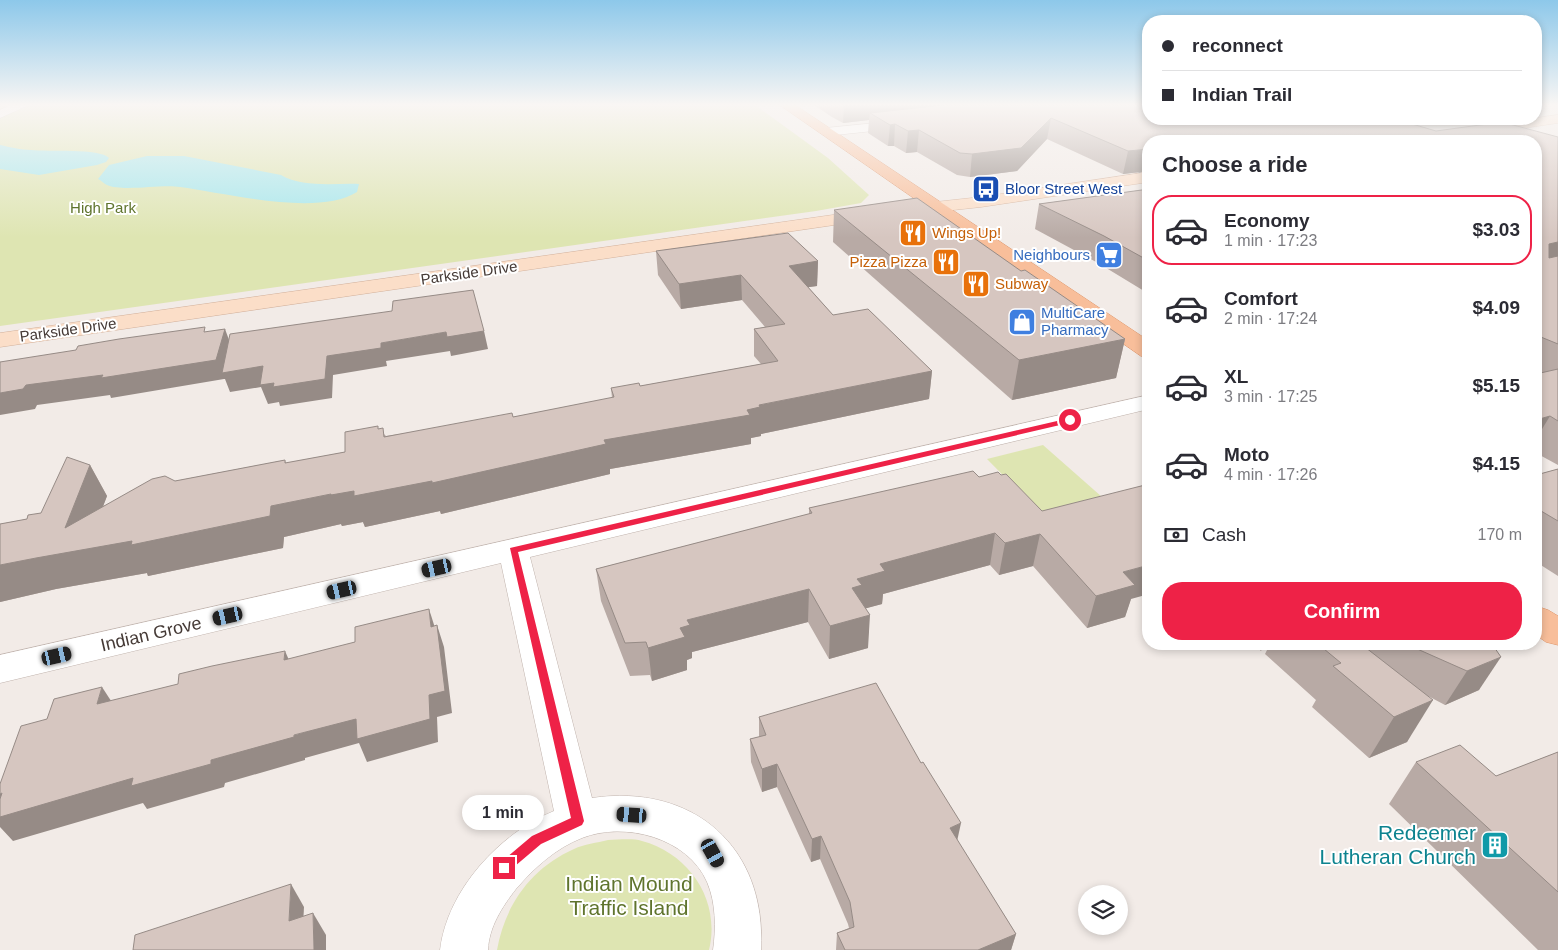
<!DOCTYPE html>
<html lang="en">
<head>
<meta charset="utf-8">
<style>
  body { margin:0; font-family:Arial,sans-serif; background:#f7f7f7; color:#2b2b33; height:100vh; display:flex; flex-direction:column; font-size:19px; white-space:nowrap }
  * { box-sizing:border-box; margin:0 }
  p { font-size:16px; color:#7c7c81 }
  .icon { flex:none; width:28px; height:28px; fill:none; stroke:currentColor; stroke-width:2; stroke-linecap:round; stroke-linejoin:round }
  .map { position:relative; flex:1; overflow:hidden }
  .sheet { position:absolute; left:1142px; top:135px; width:400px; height:515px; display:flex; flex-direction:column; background:#fff; border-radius:20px; box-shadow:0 2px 8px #0003 }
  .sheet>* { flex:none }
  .top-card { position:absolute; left:1142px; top:15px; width:400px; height:110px; border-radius:20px; box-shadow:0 2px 8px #0003; display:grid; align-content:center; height:110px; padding:0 20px; background:#fff }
  .controls { position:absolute; left:1078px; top:885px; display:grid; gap:10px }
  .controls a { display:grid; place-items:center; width:50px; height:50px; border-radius:50%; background:#fff; box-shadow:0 2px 8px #0003; font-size:25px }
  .end { position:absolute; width:22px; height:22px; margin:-11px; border:6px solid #ee2247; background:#fff; box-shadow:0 0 0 2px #fff }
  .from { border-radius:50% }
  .bubble { position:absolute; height:35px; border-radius:18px; background:#fff; box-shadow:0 2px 8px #0003; font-size:16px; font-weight:600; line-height:35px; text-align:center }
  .car { position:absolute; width:15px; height:30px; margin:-15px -8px; border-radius:6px; box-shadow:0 0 4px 1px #0007; background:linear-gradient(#222 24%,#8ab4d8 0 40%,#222 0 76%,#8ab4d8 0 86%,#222 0) }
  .top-card b { display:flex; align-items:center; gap:18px; height:48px; font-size:19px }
  .top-card b+b { border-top:1px solid #e1e1e2 }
  .top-card i { width:12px; height:12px; background:#2b2b33 }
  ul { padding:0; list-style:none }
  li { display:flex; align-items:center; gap:15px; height:70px; margin:0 10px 8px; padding:0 10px; border:2px solid transparent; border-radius:20px }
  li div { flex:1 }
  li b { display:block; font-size:19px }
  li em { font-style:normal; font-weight:600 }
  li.active { border-color:#ee2247 }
  li>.icon { width:45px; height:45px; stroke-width:1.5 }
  h2 { padding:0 20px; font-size:22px; line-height:60px }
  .pay { display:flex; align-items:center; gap:12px; height:55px; padding:0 20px; font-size:19px }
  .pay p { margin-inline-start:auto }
  .cta { display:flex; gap:10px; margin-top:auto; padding:10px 20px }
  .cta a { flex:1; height:58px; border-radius:20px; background:#ee2247; color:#fff; font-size:20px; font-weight:600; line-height:58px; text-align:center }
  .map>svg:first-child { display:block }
  .green { fill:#dee5b2 }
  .water { fill:#a6e7ec }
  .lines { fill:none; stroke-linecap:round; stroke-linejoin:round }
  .street-casing { stroke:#c0b3ad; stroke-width:1 }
  .secondary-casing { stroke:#d3b19b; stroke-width:1 }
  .primary-casing { stroke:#dd956a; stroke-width:1 }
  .street { fill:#fff; fill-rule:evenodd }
  .secondary { fill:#fbdec8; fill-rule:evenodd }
  .primary { fill:#f8be9a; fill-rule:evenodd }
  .rail { stroke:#969696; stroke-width:2; stroke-dasharray:3 3; stroke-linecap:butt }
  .wall { fill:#b8aaa5 }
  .shaded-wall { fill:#968b86 }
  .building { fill:#d6c6c0; stroke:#968b86 }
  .route { fill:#ee2247 }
  .labels { text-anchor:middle; stroke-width:4; stroke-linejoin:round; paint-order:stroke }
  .far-transit-label { font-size:15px; fill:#164399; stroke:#fff; text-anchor:start }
  .far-park-label { font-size:15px; fill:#5f742d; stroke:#fff }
  .far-food-label { font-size:15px; fill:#c56008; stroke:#fff; text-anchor:start }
  .far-shop-label { font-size:15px; fill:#366cbe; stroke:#fff; text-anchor:end }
  .far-street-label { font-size:15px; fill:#453a36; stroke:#fff }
  .street-label { font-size:18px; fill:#453a36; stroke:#fff }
  .near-culture-label { font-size:21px; fill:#0d838f; stroke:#fff; text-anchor:end }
  .near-park-label { font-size:21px; fill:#5f742d; stroke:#fff }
</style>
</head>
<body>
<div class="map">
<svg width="1558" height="950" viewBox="0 0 1558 950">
  <rect width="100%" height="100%" fill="#f2ebe7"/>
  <g class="green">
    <polygon points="0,105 755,105 828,158 869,195 861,203 816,211 0,326"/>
    <polygon points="1043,445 1127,519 1063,536 987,459"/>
    <path d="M608,840C618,840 632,838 642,841C690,854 721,901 709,950H497C505,905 531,868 574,849C584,844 597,843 608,840Z"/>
  </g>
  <g class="water">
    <path d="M0,145C10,147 21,150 31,150C47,152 100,148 109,158L106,162L97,165L39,175L0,169Z"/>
    <path d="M147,156H184L281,175C303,188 334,183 359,184L357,192C317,217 226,193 180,187C161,184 123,192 107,185C104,184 101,180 98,179L109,165Z"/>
  </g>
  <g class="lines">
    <g class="street-casing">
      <g id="street">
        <polygon points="11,105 29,105 0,118 0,110"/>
        <polygon points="906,120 912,124 911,127 826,136 819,132 826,128"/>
        <path d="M1149,395V409L530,557L592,798C693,783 767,847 761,950H713C716,928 716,903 707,882C688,838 625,821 582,838C556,848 534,868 516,889C502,907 489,927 488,950H440C447,890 500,833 554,811L501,563L0,683V655Z"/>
      </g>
    </g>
    <g class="secondary-casing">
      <g id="secondary">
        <polygon points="1558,115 1558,123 1435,141 1402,141 1409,137"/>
        <polygon points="1149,172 1149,182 981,207 889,217 0,347 0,333 889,207 981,197"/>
      </g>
    </g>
    <g class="primary-casing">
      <g id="primary">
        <polygon points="780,105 795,105 1149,341 1149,358 1141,356"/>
        <polygon points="1536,606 1548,610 1558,616 1558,645 1546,642 1536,635"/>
      </g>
    </g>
    <use href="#street" class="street"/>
    <use href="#secondary" class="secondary"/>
    <use href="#primary" class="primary"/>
    <polyline class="rail" points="1127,166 1149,176"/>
  </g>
  <g class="wall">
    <polygon points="814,105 1149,105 1436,131 1558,137 1558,465 1536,453 1536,141 1149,141 1149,186 1145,184 1149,171 1123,174 1047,139 1017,171 970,177 957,175 917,152 906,153 894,146 888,146 868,133 869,120 843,123 832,117"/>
    <polygon points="1149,189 1149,294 1098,263 1035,229 1039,204"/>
    <polygon points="834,210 1021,271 1125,339 1116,378 1012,400 833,242"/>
    <polygon points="656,251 818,261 817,286 808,287 833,315 932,371 929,399 761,434 761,436 751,438 751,444 610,469 610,474 441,514 440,511 365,527 363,522 342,526 341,524 284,537 283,548 148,576 147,573 56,589 0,602 0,524 27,519 41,513 90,465 107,496 103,506 175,481 285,460 286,463 345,452 379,429 386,436 513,417 612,398 611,388 640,386 761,364 754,356 754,329 765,327 742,300 681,309 658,275"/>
    <polygon points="1558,469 1558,576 1536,562 1536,475"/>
    <polygon points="979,477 1131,599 1125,617 1087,628 1033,566 999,575 990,565 883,594 882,604 866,608 868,648 829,659 808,622 692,652 692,658 687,660 687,670 652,681 650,675 630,676 601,601 596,569 809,514 809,508"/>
    <polygon points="1253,644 1265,644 1261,651"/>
    <polygon points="1270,644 1492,644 1479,690 1445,705 1428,696 1407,742 1369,758 1312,707 1316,700 1265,654"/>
    <polygon points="759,717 957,840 1016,934 1011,950 836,950 837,933 849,928 848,924 820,859 811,862 777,787 762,792 751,762 750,739 759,737"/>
    <polygon points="1558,752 1558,950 1538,950 1389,804 1416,762 1496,776"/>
  </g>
  <g class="shaded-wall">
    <polygon points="844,105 1020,105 870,113 869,120 843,123"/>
    <polygon points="1051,118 1047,139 1017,171 970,177 972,154"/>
    <polygon points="895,124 894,146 888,146 890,125"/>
    <polygon points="919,130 917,152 906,153 908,131"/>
    <polygon points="1149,149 1149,171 1123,174 1128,151"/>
    <polygon points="1558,242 1558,267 1536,271 1549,244"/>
    <polygon points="818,261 817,286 788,290 789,266"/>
    <polygon points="741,275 742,300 681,309 679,284"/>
    <polygon points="225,329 232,348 327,356 381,343 446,332 484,331 488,349 451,356 450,351 386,361 387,366 333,375 332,398 280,406 279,402 268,404 261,387 230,392 225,379 224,379 111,398 110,395 37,405 35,409 0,415 0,393 26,385"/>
    <polygon points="1125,339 1116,378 1012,400 1019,360"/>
    <polygon points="932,371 929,399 761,434 761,436 751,438 751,444 610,469 610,474 441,514 440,511 365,527 363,522 342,526 341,524 284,537 283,548 148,576 147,573 56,589 0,602 0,565 36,558 65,528 90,465 107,496 87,549 271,506 604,440 747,410 759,405"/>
    <polygon points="1550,416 1536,439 1536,420"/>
    <polygon points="995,533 990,565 883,594 882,604 860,610 852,588 857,579 880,564"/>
    <polygon points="1040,534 1033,566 999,575 1005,543"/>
    <polygon points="1149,565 1149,594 1131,599 1125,617 1087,628 1096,596 1123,572"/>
    <polygon points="809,589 808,622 692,652 692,658 687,660 687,670 652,681 648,648 687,620"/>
    <polygon points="429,609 436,631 431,627"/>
    <polygon points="870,615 868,648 829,659 830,626"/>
    <polygon points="437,625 444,647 452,713 437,717 438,742 367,762 359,743 305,758 305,760 225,783 224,787 147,809 143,803 13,841 0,827 0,794 133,778 211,760 429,695"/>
    <polygon points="285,651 295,674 284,660"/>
    <polygon points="1501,657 1479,690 1445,705 1467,671"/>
    <polygon points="102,687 117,710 97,704"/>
    <polygon points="1433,700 1407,742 1369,758 1394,717"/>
    <polygon points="777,764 777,787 762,792 762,769"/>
    <polygon points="961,823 956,846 950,828"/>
    <polygon points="821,836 820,859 811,862 812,839"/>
    <polygon points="291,884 304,907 302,944 289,921"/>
    <polygon points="313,913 326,935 326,950 314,950"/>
    <polygon points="1016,934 1011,950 978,950"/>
  </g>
  <g class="building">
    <polygon points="944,105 1149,105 1149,119 1395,119 1436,131 1502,122 1558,137 1558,242 1549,244 1549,258 1558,256 1558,344 1536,335 1536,141 1149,141 1149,149 1128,151 1051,118 1021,148 972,154 960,153 919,130 908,131 895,124 890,125 870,113"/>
    <polygon points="1149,189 1149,261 1104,236 1039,204"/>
    <polygon points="917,198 1021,271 1025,270 1125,339 1019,360 834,210"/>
    <polygon points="788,233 818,261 789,266 833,315 868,309 932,371 759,405 760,407 747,410 750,415 604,440 606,444 432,483 432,481 354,496 354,491 331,495 331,494 271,506 270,516 131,545 132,541 36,558 0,565 0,524 27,519 28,515 41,513 67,457 90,465 65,528 152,479 165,476 175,481 285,460 285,463 345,452 345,432 378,426 378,429 383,428 384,437 512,413 513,417 614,397 611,388 639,383 640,386 778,361 754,329 785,324 741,275 679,284 656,251"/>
    <polygon points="473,290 484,331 447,337 446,332 381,343 381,348 327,356 325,379 273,387 274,383 260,385 263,366 222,373 230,334 392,311 393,301"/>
    <polygon points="205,327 204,332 225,329 216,360 101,378 103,375 26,385 23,389 0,393 0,362 76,350 78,346 119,339"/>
    <polygon points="1558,369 1558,421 1550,416 1536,420 1536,374"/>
    <polygon points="1558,469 1558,521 1536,508 1536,475"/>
    <polygon points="973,471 979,477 998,472 1001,475 1006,474 1042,511 1149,484 1149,565 1123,572 1135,585 1096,596 1040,534 1005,543 995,533 880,564 885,571 857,579 862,585 852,588 870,615 830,626 809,589 687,620 690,625 680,628 685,637 648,648 646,642 625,643 596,569 812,513 809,508"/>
    <polygon points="429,609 431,627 437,625 445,691 429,695 430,719 357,739 356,719 294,735 294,737 211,760 211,764 131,786 133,778 0,817 0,799 2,793 0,794 0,784 21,726 47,719 54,699 102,687 97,704 178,684 179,674 212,666 285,651 284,660 355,642 355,627"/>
    <polygon points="1318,644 1361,644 1433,700 1394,717 1333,666 1341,663"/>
    <polygon points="1406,644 1492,644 1501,657 1467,671"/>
    <polygon points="876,683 921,763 923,762 961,823 950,828 1016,934 978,950 845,950 837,933 854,927 850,902 821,836 812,839 777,764 762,769 750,739 766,735 759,717"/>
    <polygon points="1460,745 1496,776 1558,752 1558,892 1416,762"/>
    <polygon points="291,884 289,921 313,913 314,950 133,950 135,935"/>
  </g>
  <linearGradient id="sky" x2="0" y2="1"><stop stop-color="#8dc8ea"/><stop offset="0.44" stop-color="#f9f6f4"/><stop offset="1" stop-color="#f9f6f4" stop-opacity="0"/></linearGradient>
  <rect width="1558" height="238" fill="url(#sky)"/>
  <polygon class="route" points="1070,418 1073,419 1073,422 518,552 584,821 582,825 541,844 508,872 504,874 499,872 497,868 499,864 532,836 571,818 510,548"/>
  <defs>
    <g id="bus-square" transform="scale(1.4375)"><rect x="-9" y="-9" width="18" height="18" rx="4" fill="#1a4fb4" stroke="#fff"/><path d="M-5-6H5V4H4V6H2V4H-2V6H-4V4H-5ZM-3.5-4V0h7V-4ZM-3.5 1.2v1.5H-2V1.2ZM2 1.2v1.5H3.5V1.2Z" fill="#fff"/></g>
    <g id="restaurant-square" transform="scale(1.4375)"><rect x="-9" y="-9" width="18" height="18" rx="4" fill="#e8710a" stroke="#fff"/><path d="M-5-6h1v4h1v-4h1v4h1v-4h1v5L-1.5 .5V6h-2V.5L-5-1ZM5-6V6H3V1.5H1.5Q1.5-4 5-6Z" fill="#fff"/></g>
    <g id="supermarket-square" transform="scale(1.4375)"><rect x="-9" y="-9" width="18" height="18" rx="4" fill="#3f7fe0" stroke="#fff"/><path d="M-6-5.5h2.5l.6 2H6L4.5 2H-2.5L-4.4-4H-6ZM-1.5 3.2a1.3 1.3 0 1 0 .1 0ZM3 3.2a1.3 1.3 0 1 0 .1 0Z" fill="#fff"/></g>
    <g id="shop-square" transform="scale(1.4375)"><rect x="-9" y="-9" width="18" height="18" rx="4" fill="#3f7fe0" stroke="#fff"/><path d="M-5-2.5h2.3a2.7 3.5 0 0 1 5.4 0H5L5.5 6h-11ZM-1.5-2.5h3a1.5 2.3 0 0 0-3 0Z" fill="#fff"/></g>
    <g id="building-square" transform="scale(1.4375)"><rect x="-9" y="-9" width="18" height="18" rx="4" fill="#0f9aa8" stroke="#fff"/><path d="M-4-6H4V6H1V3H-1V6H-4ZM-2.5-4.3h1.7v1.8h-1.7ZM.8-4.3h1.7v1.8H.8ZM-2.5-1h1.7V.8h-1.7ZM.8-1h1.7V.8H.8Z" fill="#fff"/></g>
  </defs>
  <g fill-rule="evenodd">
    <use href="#bus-square" x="986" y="189"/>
    <use href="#restaurant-square" x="913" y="233"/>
    <use href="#supermarket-square" x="1109" y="255"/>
    <use href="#restaurant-square" x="946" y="262"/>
    <use href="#restaurant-square" x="976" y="284"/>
    <use href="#shop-square" x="1022" y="322"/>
    <use href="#building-square" x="1495" y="845"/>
  </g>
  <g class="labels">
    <g class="far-transit-label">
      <text x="1005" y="194">Bloor Street West</text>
    </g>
    <g class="far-park-label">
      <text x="103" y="213">High Park</text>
    </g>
    <g class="far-food-label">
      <text x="932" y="238">Wings Up!</text>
      <text x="927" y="267" text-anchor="end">Pizza Pizza</text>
      <text x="995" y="289">Subway</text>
    </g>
    <g class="far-shop-label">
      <text x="1090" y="260">Neighbours</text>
      <text x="1041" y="318" text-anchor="start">MultiCare<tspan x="1041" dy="17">Pharmacy</tspan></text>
    </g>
    <g class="far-street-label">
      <text transform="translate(469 273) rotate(-8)" y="5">Parkside Drive</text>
      <text transform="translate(68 330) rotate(-8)" y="5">Parkside Drive</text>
    </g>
    <g class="street-label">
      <text transform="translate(151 634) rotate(-13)" y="6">Indian Grove</text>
    </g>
    <g class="near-culture-label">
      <text x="1476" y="840">Redeemer<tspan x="1476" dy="24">Lutheran Church</tspan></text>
    </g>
    <g class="near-park-label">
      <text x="629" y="891">Indian Mound<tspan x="629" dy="24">Traffic Island</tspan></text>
    </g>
  </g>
</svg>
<div class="controls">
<a><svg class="icon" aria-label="layers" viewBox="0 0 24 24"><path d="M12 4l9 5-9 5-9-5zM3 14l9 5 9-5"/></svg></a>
</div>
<i class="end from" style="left:1070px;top:420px"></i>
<i class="end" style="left:504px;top:868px"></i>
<div class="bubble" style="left:462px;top:795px;width:82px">1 min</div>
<i class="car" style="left:437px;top:568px;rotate:257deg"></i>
<i class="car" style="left:342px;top:590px;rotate:257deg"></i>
<i class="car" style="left:228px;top:616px;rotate:257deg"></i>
<i class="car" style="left:57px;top:656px;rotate:77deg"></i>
<i class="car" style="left:632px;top:815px;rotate:274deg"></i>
<i class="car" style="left:713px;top:853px;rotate:151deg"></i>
<div class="top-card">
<b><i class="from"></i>reconnect</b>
<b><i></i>Indian Trail</b>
</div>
<section class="sheet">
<h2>Choose a ride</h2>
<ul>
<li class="active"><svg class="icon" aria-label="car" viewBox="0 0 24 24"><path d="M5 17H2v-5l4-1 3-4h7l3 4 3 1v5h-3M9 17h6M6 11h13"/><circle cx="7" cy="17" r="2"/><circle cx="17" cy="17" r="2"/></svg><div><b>Economy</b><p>1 min · 17:23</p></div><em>$3.03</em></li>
<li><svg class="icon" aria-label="car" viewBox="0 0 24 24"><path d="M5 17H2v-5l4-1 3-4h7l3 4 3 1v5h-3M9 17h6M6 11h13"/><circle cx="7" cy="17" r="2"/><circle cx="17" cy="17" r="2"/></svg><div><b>Comfort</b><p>2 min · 17:24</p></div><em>$4.09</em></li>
<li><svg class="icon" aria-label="car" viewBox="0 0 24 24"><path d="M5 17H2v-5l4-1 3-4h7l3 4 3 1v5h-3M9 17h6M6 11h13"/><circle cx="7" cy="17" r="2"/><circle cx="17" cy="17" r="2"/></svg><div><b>XL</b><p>3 min · 17:25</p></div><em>$5.15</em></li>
<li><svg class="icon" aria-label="car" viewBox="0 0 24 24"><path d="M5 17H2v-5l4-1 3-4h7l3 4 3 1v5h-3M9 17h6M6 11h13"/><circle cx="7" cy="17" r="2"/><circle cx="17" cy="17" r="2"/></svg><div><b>Moto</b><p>4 min · 17:26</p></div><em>$4.15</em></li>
</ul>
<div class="pay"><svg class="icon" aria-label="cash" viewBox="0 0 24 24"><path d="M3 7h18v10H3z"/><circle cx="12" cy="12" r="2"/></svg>Cash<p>170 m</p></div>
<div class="cta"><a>Confirm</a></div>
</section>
</div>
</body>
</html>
